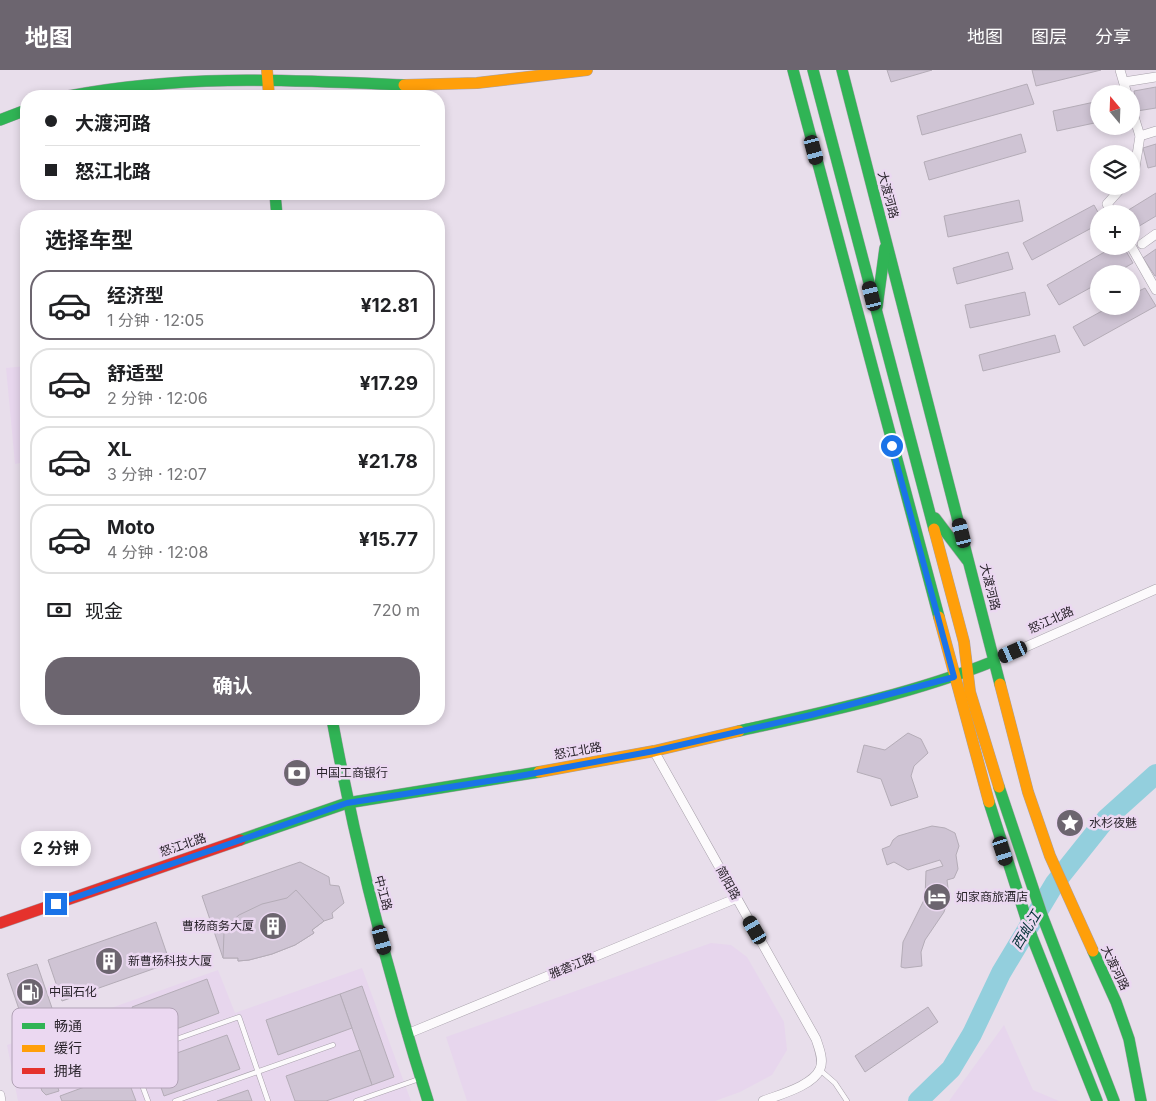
<!DOCTYPE html>
<html lang="zh">
<head>
<meta charset="utf-8">
<style>
  body { margin:0; font-family:Inter,"Noto Sans SC",sans-serif; background:#f2f2f2; color:#202124; height:100vh; display:flex; flex-direction:column; font-size:19px; white-space:nowrap }
  * { box-sizing:border-box; margin:0 }
  p { font-size:16px; color:#757577 }
  .icon { flex:none; width:28px; height:28px; fill:none; stroke:currentColor; stroke-width:2; stroke-linecap:round; stroke-linejoin:round }
  .map { position:relative; flex:1; overflow:hidden }
  .sheet { position:absolute; left:20px; top:140px; width:425px; height:515px; display:flex; flex-direction:column; background:#fff; border-radius:20px; box-shadow:0 2px 8px #0003 }
  .sheet>* { flex:none }
  .banner { position:absolute; left:20px; top:20px; width:425px; height:110px; border-radius:20px; box-shadow:0 2px 8px #0003; display:grid; align-content:center; height:110px; padding:0 25px; background:#fff }
  .needle { width:32px; rotate:341deg }
  .controls { position:absolute; left:1090px; top:15px; display:grid; gap:10px }
  .controls a { display:grid; place-items:center; width:50px; height:50px; border-radius:50%; background:#fff; box-shadow:0 2px 8px #0003; font-size:25px }
  .end { position:absolute; width:22px; height:22px; margin:-11px; border:6px solid #1a73e8; background:#fff; box-shadow:0 0 0 2px #fff }
  .from { border-radius:50% }
  .bubble { position:absolute; height:35px; border-radius:18px; background:#fff; box-shadow:0 2px 8px #0003; font-size:16px; font-weight:700; line-height:35px; text-align:center }
  .car { position:absolute; width:15px; height:30px; margin:-15px -8px; border-radius:6px; box-shadow:0 0 4px 1px #0007; background:linear-gradient(#222 24%,#8ab4d8 0 40%,#222 0 76%,#8ab4d8 0 86%,#222 0) }
  .banner b { display:flex; align-items:center; gap:18px; height:48px; font-size:19px }
  .banner b+b { border-top:1px solid #e0e0e0 }
  .banner i { width:12px; height:12px; background:#202124 }
  ul { padding:0; list-style:none }
  li { display:flex; align-items:center; gap:15px; height:70px; margin:0 10px 8px; padding:0 15px; border:2px solid #e0e0e0; border-radius:20px }
  li div { flex:1 }
  li b { display:block; font-size:19px }
  li em { font-style:normal; font-weight:700 }
  li.on { border-color:#6c656f }
  li>.icon { width:45px; height:45px; stroke-width:1.5 }
  h2 { padding:0 25px; font-size:22px; line-height:60px }
  .pay { display:flex; align-items:center; gap:12px; height:55px; padding:0 25px; font-size:19px }
  .pay p { margin-inline-start:auto }
  .primary-button { display:flex; gap:10px; margin-top:auto; padding:10px 25px }
  .primary-button a { flex:1; height:58px; border-radius:20px; background:#6c656f; color:#fff; font-size:20px; font-weight:700; line-height:58px; text-align:center }
  header { display:flex; align-items:center; gap:30px; box-sizing:border-box; height:70px; padding:0 25px; background:#6c656f; color:#fff }
  header strong { font-size:24px }
  nav { display:flex; gap:28px; margin-inline-start:auto; font-size:18px }
  .map>svg:first-child { display:block }
  .built { fill:#e7d6ed }
  .lines { fill:none; stroke-linecap:round; stroke-linejoin:round }
  .river { stroke:#93cfdd; stroke-width:20 }
  .building { fill:#cfc4d4; stroke:#b4acb7 }
  .lane-casing { stroke:#a7a0aa; stroke-width:5.5 }
  .street-casing { stroke:#a7a0aa; stroke-width:10 }
  .fast-casing { stroke:#a7a0aa; stroke-width:12 }
  .slow-casing { stroke:#a7a0aa; stroke-width:12 }
  .jam-casing { stroke:#a7a0aa; stroke-width:12 }
  .lane { stroke:#fcfafc; stroke-width:4.5 }
  .street { stroke:#fcfafc; stroke-width:9 }
  .fast { stroke:#30b455; stroke-width:11 }
  .slow { stroke:#ff9f0a; stroke-width:11 }
  .jam { stroke:#e5322d; stroke-width:11 }
  .route { stroke:#1a73e8; stroke-width:6 }
  .labels { text-anchor:middle; stroke-width:5; stroke-linejoin:round; paint-order:stroke }
  .street-label { font-size:12px; fill:#2a242c; stroke:#ebd8f1 }
  .poi-label { font-size:12px; fill:#2a242c; stroke:#ebd8f1; text-anchor:start }
  .water-label { font-size:14px; font-style:italic; fill:#023036; stroke:#ebd8f1 }
  .key { fill:#ebd8f1; stroke:#b1a2b6; stroke-width:1 }
  .key-label { font-size:14px; fill:#2a242c }
</style>
</head>
<body>
<header>
<strong>地图</strong>
<nav><a>地图</a><a>图层</a><a>分享</a></nav>
</header>
<div class="map">
<svg width="1156" height="1031" viewBox="0 0 1156 1031">
  <rect width="100%" height="100%" fill="#e8deeb"/>
  <g class="built">
    <polygon points="26,296 26,392 15,394 6,298"/>
    <polygon points="711,873 731,875 747,887 784,952 787,980 772,1005 740,1022 715,1031 467,1031 446,967"/>
    <polygon points="362,898 411,1031 18,1031 7,975 218,900 235,943"/>
    <polygon points="1004,955 1033,1020 1059,1031 949,1031"/>
  </g>
  <g class="lines">
    <polyline class="river" points="918,1031 951,999 972,964 1001,903 1055,813 1106,749 1156,704"/>
  </g>
  <g class="building">
    <polygon points="887,0 932,0 891,12"/>
    <polygon points="1032,0 1101,0 1036,16"/>
    <polygon points="1027,14 1034,34 922,65 917,46"/>
    <polygon points="1156,17 1156,38 1137,41 1134,21"/>
    <polygon points="1099,31 1099,52 1057,61 1053,41"/>
    <polygon points="1021,64 1026,82 929,110 924,92"/>
    <polygon points="1156,74 1156,96 1148,98 1143,78"/>
    <polygon points="1156,123 1156,146 1131,161 1131,144 1122,144"/>
    <polygon points="1019,130 1023,151 948,167 944,146"/>
    <polygon points="1094,135 1099,144 1099,154 1032,190 1023,173"/>
    <polygon points="1115,176 1123,176 1133,193 1114,204 1099,204 1099,213 1059,235 1047,215"/>
    <polygon points="1156,179 1156,206 1155,206 1143,188"/>
    <polygon points="1008,182 1013,199 957,214 953,198"/>
    <polygon points="1145,218 1156,236 1084,276 1073,257 1111,236 1131,236 1131,225"/>
    <polygon points="1025,222 1030,245 970,258 965,235"/>
    <polygon points="1055,265 1060,282 983,301 979,285"/>
    <polygon points="908,663 921,669 928,683 914,696 911,706 918,727 891,736 881,709 857,702 864,675 885,680"/>
    <polygon points="932,756 945,758 955,763 959,776 956,785 958,799 954,808 947,810 949,826 944,842 925,870 921,882 922,896 905,898 901,897 903,872 925,828 926,801 943,796 940,790 908,800 894,792 887,795 882,779 890,776 893,770 898,766"/>
    <polygon points="300,792 329,807 330,815 339,816 344,833 332,843 333,848 324,851 312,860 314,863 295,875 272,884 249,890 238,891 238,888 223,888 202,826"/>
    <polygon points="296,820 324,851 312,860 314,863 295,875 272,884 249,890 238,891 238,888 223,888 224,863 231,852 239,845 262,834 287,828"/>
    <polygon points="156,852 170,893 62,931 48,890"/>
    <polygon points="37,894 53,941 23,951 7,904"/>
    <polygon points="207,909 219,943 144,971 132,937"/>
    <polygon points="362,916 394,1007 372,1015 340,924"/>
    <polygon points="340,924 352,958 278,985 266,950"/>
    <polygon points="928,937 938,952 865,1002 855,986"/>
    <polygon points="227,965 240,999 164,1026 152,992"/>
    <polygon points="41,967 59,1021 46,1025 42,1021 26,975 29,971"/>
    <polygon points="360,980 372,1015 326,1031 295,1031 286,1006"/>
    <polygon points="125,1002 136,1031 62,1031 60,1026"/>
    <polygon points="248,1020 252,1031 217,1031"/>
  </g>
  <g class="lines">
    <g class="lane-casing">
      <g id="lane">
        <polyline points="115,943 148,1031"/>
        <polyline points="820,1000 835,1013 847,1031"/>
        <polyline points="61,1010 239,947 268,1031"/>
        <polyline points="175,1031 333,975"/>
        <polyline points="356,1031 419,1009"/>
      </g>
    </g>
    <g class="street-casing">
      <g id="street">
        <polyline points="1120,0 1127,24"/>
        <polyline points="1124,12 1156,7"/>
        <polyline points="1131,37 1140,66 1134,104 1131,107"/>
        <polyline points="1140,66 1156,61"/>
        <polyline points="1113,144 1107,134 1123,116"/>
        <polyline points="1142,174 1156,164"/>
        <polyline points="1131,176 1156,220"/>
        <polyline points="994,591 1156,519"/>
        <path d="M654,681L816,969C819,978 824,990 820,999C813,1016 778,1025 763,1031"/>
        <polyline points="407,964 737,828"/>
        <polyline points="0,1025 1,1031"/>
      </g>
    </g>
    <g class="fast-casing">
      <g id="fast">
        <polyline points="793,0 939,547"/>
        <polyline points="813,0 934,459"/>
        <polyline points="842,0 1000,614"/>
        <path d="M69,26C184,4 288,10 404,15"/>
        <polyline points="0,50 26,40"/>
        <polyline points="275,124 277,146"/>
        <polyline points="877,237 885,178"/>
        <polyline points="935,448 967,490"/>
        <path d="M332,649C356,779 388,905 428,1031"/>
        <path d="M739,661C825,642 912,624 994,591"/>
        <polyline points="999,717 1043,848 1114,1031"/>
        <polyline points="989,732 1032,867 1097,1031"/>
        <polyline points="240,770 347,733 539,702"/>
        <polyline points="1093,881 1116,932 1129,969 1141,1031"/>
      </g>
    </g>
    <g class="slow-casing">
      <g id="slow">
        <polyline points="267,0 269,26"/>
        <polyline points="404,15 477,13 587,0"/>
        <polyline points="934,459 964,572 970,622 999,717"/>
        <polyline points="939,547 989,732"/>
        <polyline points="1000,614 1028,722 1050,786 1093,881"/>
        <polyline points="539,702 654,681 739,661"/>
      </g>
    </g>
    <g class="jam-casing">
      <polyline id="jam" points="0,853 240,770"/>
    </g>
    <use href="#lane" class="lane"/>
    <use href="#street" class="street"/>
    <use href="#fast" class="fast"/>
    <use href="#slow" class="slow"/>
    <use href="#jam" class="jam"/>
  </g>
  <g class="lines">
    <polyline class="route" points="56,834 347,733 514,707 654,681 811,645 954,607 892,376"/>
  </g>
  <defs>
    <g id="bank-disc" transform="scale(1.4375)"><circle r="9.5" fill="#6c656f" stroke="#ebd8f1"/><path d="M-6-4H6V4H-6ZM0-2.3a2.3 2.3 0 1 0 0 4.6a2.3 2.3 0 1 0 0-4.6Z" fill="#fff"/></g>
    <g id="sight-disc" transform="scale(1.4375)"><circle r="9.5" fill="#6c656f" stroke="#ebd8f1"/><path d="M0-6L1.8-2.2L6-1.7L2.9 1.2L3.7 5.4L0 3.3L-3.7 5.4L-2.9 1.2L-6-1.7L-1.8-2.2Z" fill="#fff"/></g>
    <g id="hotel-disc" transform="scale(1.4375)"><circle r="9.5" fill="#6c656f" stroke="#ebd8f1"/><path d="M-6-4.5h1.5V1H6V5H4.5V3h-9V5H-6ZM-4 0a1.8 1.8 0 1 1 3.6 0ZM.5 0V-2.5h3Q6-2.5 6 0Z" fill="#fff"/></g>
    <g id="building-disc" transform="scale(1.4375)"><circle r="9.5" fill="#6c656f" stroke="#ebd8f1"/><path d="M-4-6H4V6H1V3H-1V6H-4ZM-2.5-4.3h1.7v1.8h-1.7ZM.8-4.3h1.7v1.8H.8ZM-2.5-1h1.7V.8h-1.7ZM.8-1h1.7V.8H.8Z" fill="#fff"/></g>
    <g id="fuel-disc" transform="scale(1.4375)"><circle r="9.5" fill="#6c656f" stroke="#ebd8f1"/><path d="M-5.5-6h7V0h2V4h1.3V-2.5L3-4.5l.8-.8L6-3V5H2.5V1h-1V6h-7ZM-4.2-4.7v3.2H.2V-4.7Z" fill="#fff"/></g>
  </defs>
  <g fill-rule="evenodd">
    <use href="#bank-disc" x="297" y="703"/>
    <use href="#sight-disc" x="1070" y="753"/>
    <use href="#hotel-disc" x="937" y="827"/>
    <use href="#building-disc" x="273" y="856"/>
    <use href="#building-disc" x="109" y="891"/>
    <use href="#fuel-disc" x="30" y="922"/>
  </g>
  <g class="labels">
    <g class="street-label">
      <text transform="translate(888 125) rotate(75)" y="4">大渡河路</text>
      <text transform="translate(990 517) rotate(76)" y="4">大渡河路</text>
      <text transform="translate(1051 550) rotate(-24)" y="4">怒江北路</text>
      <text transform="translate(578 681) rotate(-10)" y="4">怒江北路</text>
      <text transform="translate(183 775) rotate(-19)" y="4">怒江北路</text>
      <text transform="translate(728 813) rotate(61)" y="4">简阳路</text>
      <text transform="translate(383 823) rotate(75)" y="4">中江路</text>
      <text transform="translate(572 896) rotate(-22)" y="4">雅砻江路</text>
      <text transform="translate(1115 898) rotate(64)" y="4">大渡河路</text>
    </g>
    <g class="poi-label">
      <text x="316" y="707">中国工商银行</text>
      <text x="1089" y="757">水杉夜魅</text>
      <text x="956" y="831">如家商旅酒店</text>
      <text x="254" y="860" text-anchor="end">曹杨商务大厦</text>
      <text x="128" y="895">新曹杨科技大厦</text>
      <text x="49" y="926">中国石化</text>
    </g>
    <g class="water-label">
      <text transform="translate(1026 860) rotate(-59)" y="5">西虬江</text>
    </g>
  </g>
  <rect x="12" y="938" width="166" height="80" rx="8" class="key"/>
  <rect x="22" y="953" width="23" height="6" fill="#30b455"/>
  <rect x="22" y="975" width="23" height="7" fill="#ff9f0a"/>
  <rect x="22" y="998" width="23" height="6" fill="#e5322d"/>
  <g class="key-label">
    <text x="54" y="961">畅通</text>
    <text x="54" y="983">缓行</text>
    <text x="54" y="1006">拥堵</text>
  </g>
</svg>
<div class="controls">
<a><svg class="needle" viewBox="-14 -14 28 28"><path d="M0-13l5 13h-10z" fill="#e53935"/><path d="M0 13l5-13h-10z" fill="#757577"/></svg></a>
<a><svg class="icon" aria-label="layers" viewBox="0 0 24 24"><path d="M12 4l9 5-9 5-9-5zM3 14l9 5 9-5"/></svg></a>
<a>+</a>
<a>−</a>
</div>
<i class="end from" style="left:892px;top:376px"></i>
<i class="end" style="left:56px;top:834px"></i>
<div class="bubble" style="left:21px;top:761px;width:70px">2 分钟</div>
<i class="car" style="left:814px;top:80px;rotate:165deg"></i>
<i class="car" style="left:872px;top:226px;rotate:346deg"></i>
<i class="car" style="left:962px;top:463px;rotate:346deg"></i>
<i class="car" style="left:1013px;top:582px;rotate:246deg"></i>
<i class="car" style="left:1003px;top:781px;rotate:162deg"></i>
<i class="car" style="left:755px;top:860px;rotate:330deg"></i>
<i class="car" style="left:382px;top:870px;rotate:165deg"></i>
<div class="banner">
<b><i class="from"></i>大渡河路</b>
<b><i></i>怒江北路</b>
</div>
<section class="sheet">
<h2>选择车型</h2>
<ul>
<li class="on"><svg class="icon" aria-label="car" viewBox="0 0 24 24"><path d="M5 17H2v-5l4-1 3-4h7l3 4 3 1v5h-3M9 17h6M6 11h13"/><circle cx="7" cy="17" r="2"/><circle cx="17" cy="17" r="2"/></svg><div><b>经济型</b><p>1 分钟 · 12:05</p></div><em>¥12.81</em></li>
<li><svg class="icon" aria-label="car" viewBox="0 0 24 24"><path d="M5 17H2v-5l4-1 3-4h7l3 4 3 1v5h-3M9 17h6M6 11h13"/><circle cx="7" cy="17" r="2"/><circle cx="17" cy="17" r="2"/></svg><div><b>舒适型</b><p>2 分钟 · 12:06</p></div><em>¥17.29</em></li>
<li><svg class="icon" aria-label="car" viewBox="0 0 24 24"><path d="M5 17H2v-5l4-1 3-4h7l3 4 3 1v5h-3M9 17h6M6 11h13"/><circle cx="7" cy="17" r="2"/><circle cx="17" cy="17" r="2"/></svg><div><b>XL</b><p>3 分钟 · 12:07</p></div><em>¥21.78</em></li>
<li><svg class="icon" aria-label="car" viewBox="0 0 24 24"><path d="M5 17H2v-5l4-1 3-4h7l3 4 3 1v5h-3M9 17h6M6 11h13"/><circle cx="7" cy="17" r="2"/><circle cx="17" cy="17" r="2"/></svg><div><b>Moto</b><p>4 分钟 · 12:08</p></div><em>¥15.77</em></li>
</ul>
<div class="pay"><svg class="icon" aria-label="cash" viewBox="0 0 24 24"><path d="M3 7h18v10H3z"/><circle cx="12" cy="12" r="2"/></svg>现金<p>720 m</p></div>
<div class="primary-button"><a>确认</a></div>
</section>
</div>
</body>
</html>
